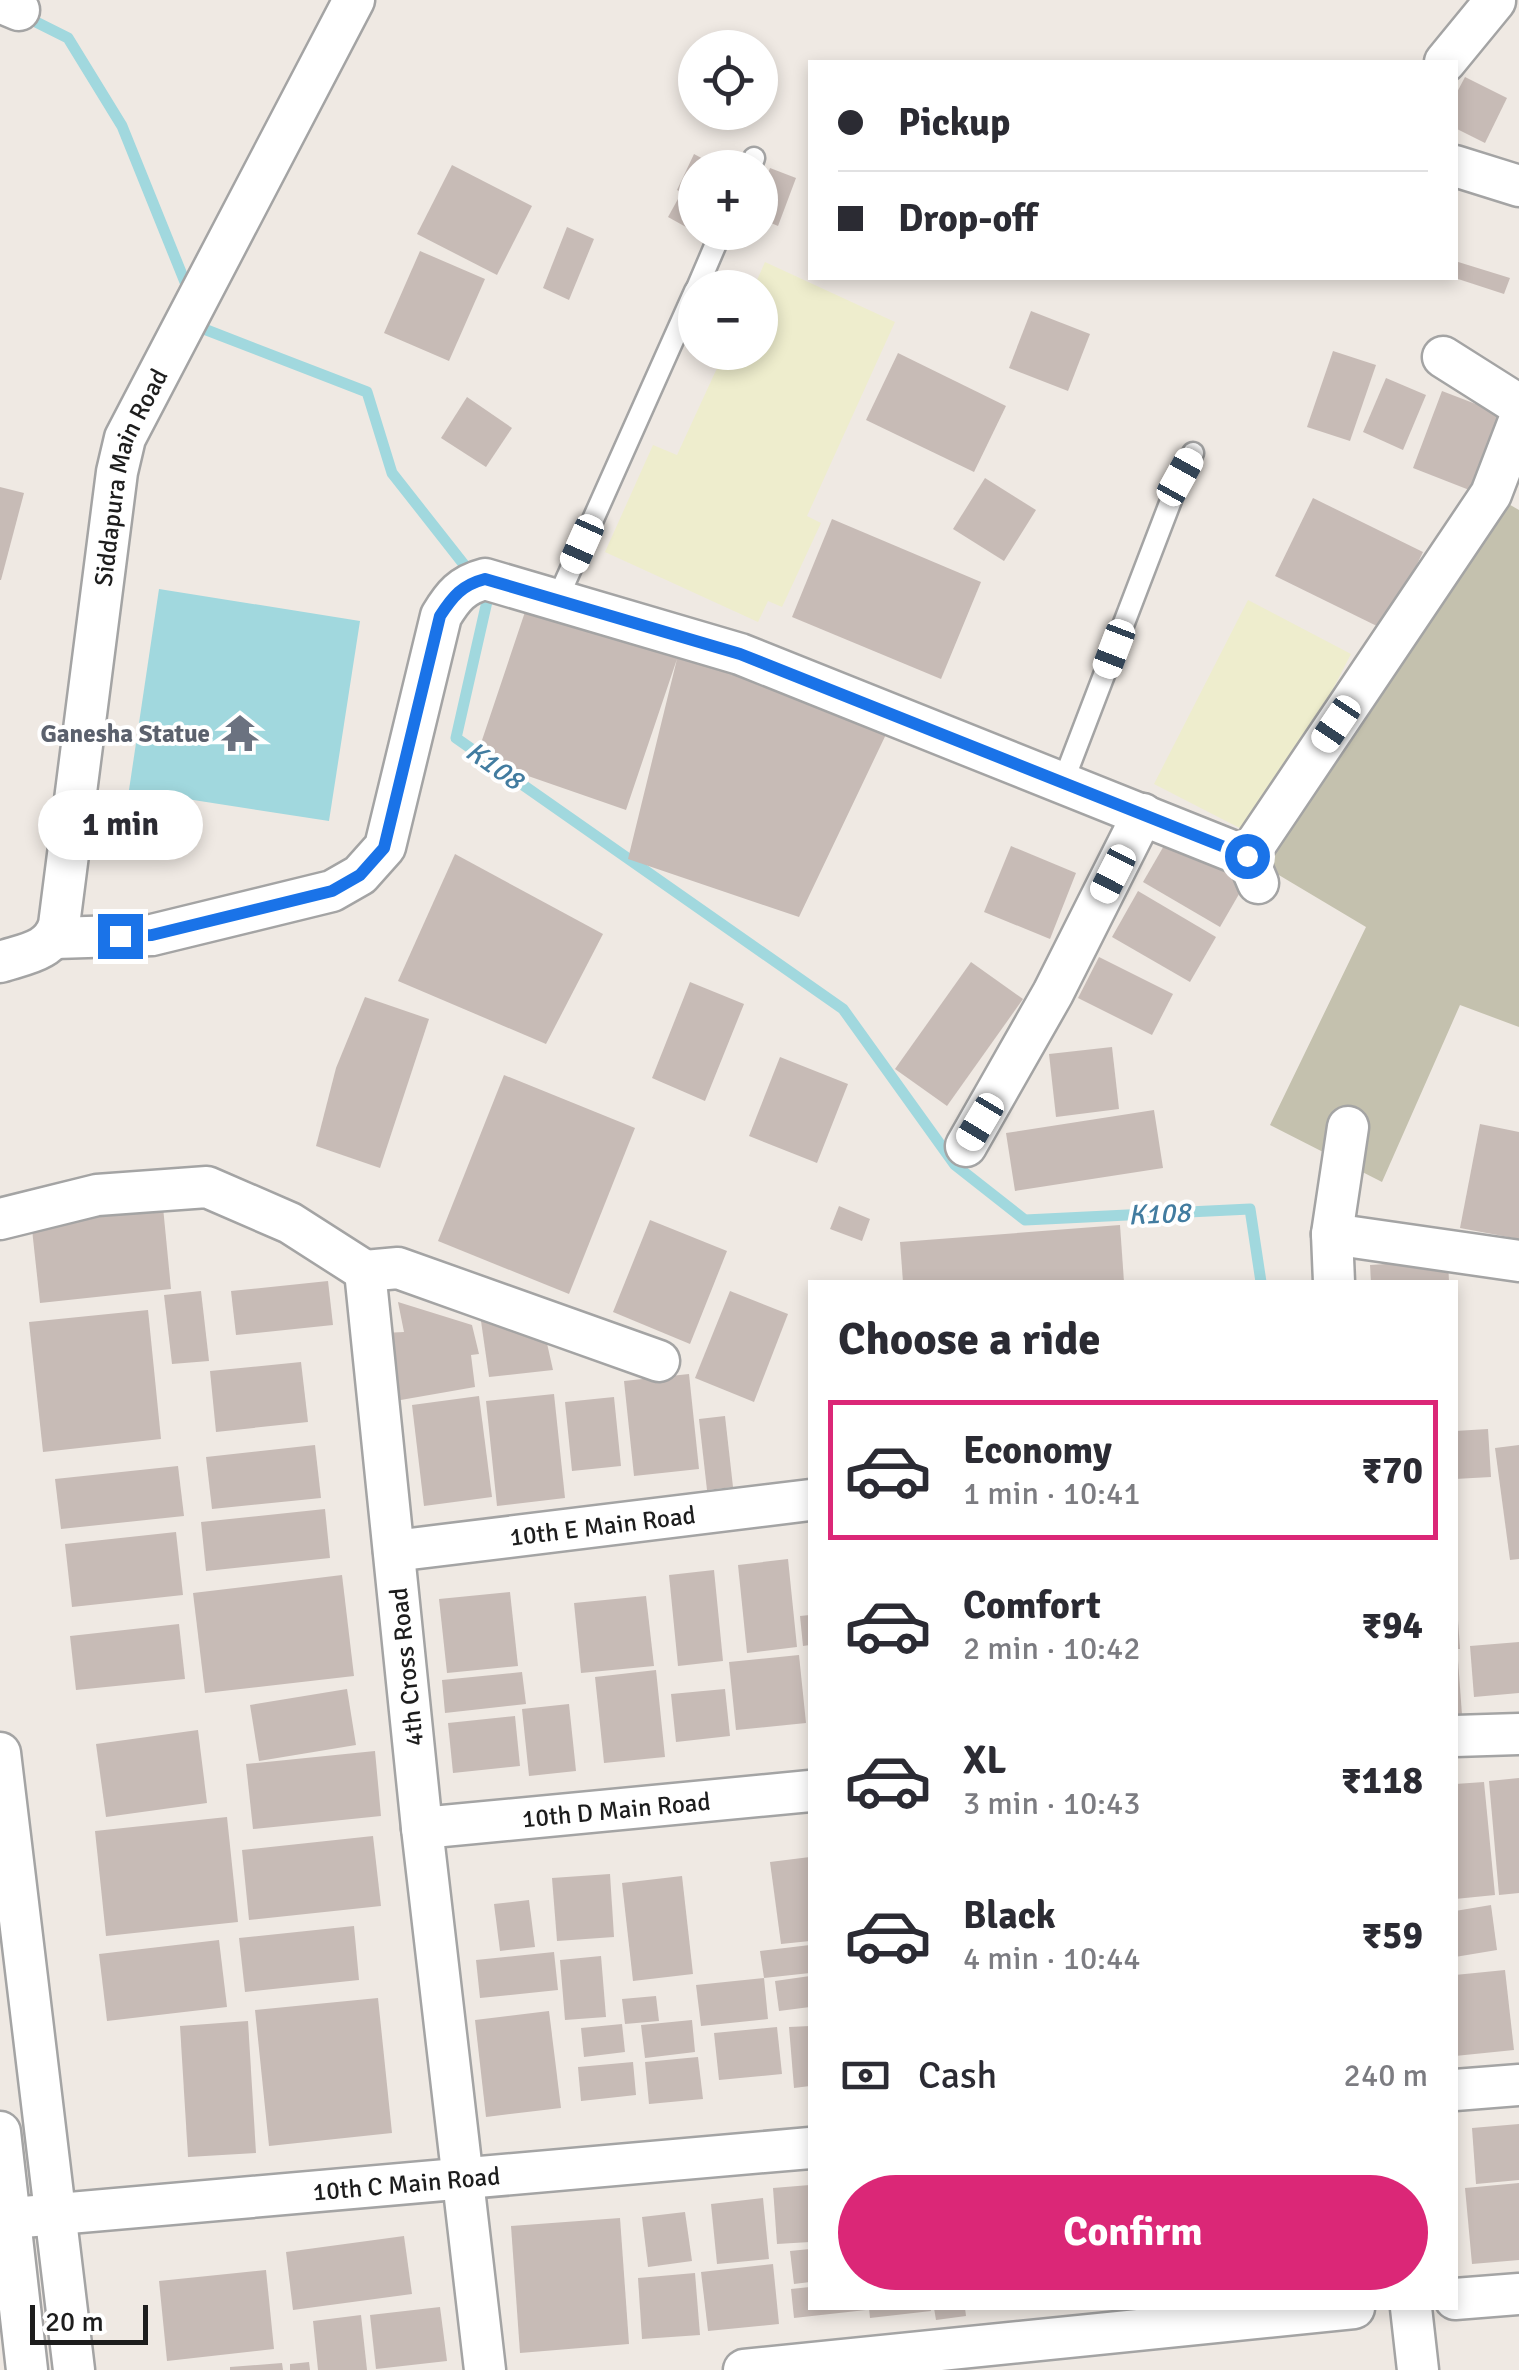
<!DOCTYPE html>
<html lang="en">
<head>
<meta charset="utf-8">
<style>
  body { margin:0; font-family:Signika,sans-serif; background:#f7f7f7; color:#2b2b33; height:100vh; display:flex; flex-direction:column; font-size:38px; white-space:nowrap }
  * { box-sizing:border-box; margin:0 }
  p { font-size:32px; color:#7c7c81 }
  .icon { flex:none; width:55px; height:55px; fill:none; stroke:currentColor; stroke-width:2; stroke-linecap:round; stroke-linejoin:round }
  .map { position:relative; flex:1; overflow:hidden }
  .details { position:absolute; left:808px; top:1280px; width:650px; height:1030px; display:flex; flex-direction:column; background:#fff; border-radius:0px; box-shadow:0 5px 15px #0003 }
  .details>* { flex:none }
  .guide { position:absolute; left:808px; top:60px; width:650px; height:220px; border-radius:0px; box-shadow:0 5px 15px #0003; display:grid; align-content:center; height:220px; padding:0 30px; background:#fff }
  .controls { position:absolute; left:678px; top:30px; display:grid; gap:20px }
  .controls a { display:grid; place-items:center; width:100px; height:100px; border-radius:50%; background:#fff; box-shadow:0 5px 15px #0003; font-size:50px }
  .scale { position:absolute; left:30px; bottom:25px; width:118px; box-sizing:border-box; padding-left:10px; border:5px solid #1d1d1d; border-top:0; font-size:28px; line-height:35px; white-space:nowrap; color:#1d1d1d; -webkit-text-stroke:8px #fff; paint-order:stroke }
  .end { position:absolute; width:45px; height:45px; margin:-22px; border:12px solid #1a73e8; background:#fff; box-shadow:0 0 0 5px #fff }
  .from { border-radius:50% }
  .bubble { position:absolute; height:70px; border-radius:35px; background:#fff; box-shadow:0 5px 15px #0003; font-size:32px; font-weight:700; line-height:70px; text-align:center }
  .car { position:absolute; width:30px; height:60px; margin:-30px -15px; border-radius:12px; box-shadow:0 0 8px 2px #0007; background:linear-gradient(#fff 24%,#345 0 40%,#fff 0 76%,#345 0 86%,#fff 0) }
  .guide b { display:flex; align-items:center; gap:35px; height:95px; font-size:38px }
  .guide b+b { border-top:2px solid #e1e1e2 }
  .guide i { width:25px; height:25px; background:#2b2b33 }
  ul { padding:0; list-style:none }
  li { display:flex; align-items:center; gap:30px; height:140px; margin:0 20px 15px; padding:0 10px; border:5px solid transparent; border-radius:0px }
  li div { flex:1 }
  li b { display:block; font-size:38px }
  li em { font-style:normal; font-weight:700 }
  li.active { border-color:#db2777 }
  li>.icon { width:90px; height:90px; stroke-width:1.5 }
  h2 { padding:0 30px; font-size:45px; line-height:120px }
  .pay { display:flex; align-items:center; gap:25px; height:110px; padding:0 30px; font-size:38px }
  .pay p { margin-inline-start:auto }
  .button { display:flex; gap:20px; margin-top:auto; padding:20px 30px }
  .button a { flex:1; height:115px; border-radius:60px; background:#db2777; color:#fff; font-size:40px; font-weight:700; line-height:115px; text-align:center }
  .map>svg:first-child { display:block }
  .construction { fill:#c4c1ae }
  .farmland { fill:#eeedcd }
  .water { fill:#a1d8de }
  .lines { fill:none; stroke-linecap:round; stroke-linejoin:round }
  .stream { stroke:#a1d8de; stroke-width:11 }
  .building { fill:#c7bbb6 }
  .service-casing { stroke:#a4a4a4; stroke-width:25 }
  .minor-casing { stroke:#a4a4a4; stroke-width:45 }
  .service { stroke:#fff; stroke-width:20 }
  .minor { stroke:#fff; stroke-width:40 }
  .route { stroke:#1a73e8; stroke-width:12 }
  .labels { text-anchor:middle; stroke-width:8; stroke-linejoin:round; paint-order:stroke }
  .street-label { font-size:25px; fill:#1d1d1d; stroke:#fff }
  .worship-label { font-size:25px; font-weight:bold; fill:#5b616d; stroke:#fff; text-anchor:end }
  .water-label { font-size:28px; font-style:italic; fill:#427ca0; stroke:#fff }
</style>
</head>
<body>
<div class="map">
<svg width="1519" height="2370" viewBox="0 0 1519 2370">
  <rect width="100%" height="100%" fill="#efe9e3"/>
  <polygon class="construction" points="1491,494 1519,510 1519,1027 1460,1005 1382,1182 1270,1125 1366,927 1252,859"/>
  <g class="farmland">
    <polygon points="765,262 895,322 807,516 821,523 782,607 768,601 758,622 605,552 653,445 677,455 724,353 760,352 760,288 754,287"/>
    <polygon points="1248,600 1351,654 1257,837 1154,784"/>
  </g>
  <polygon class="water" points="159,589 360,621 329,821 129,790"/>
  <g class="lines">
    <g class="stream">
      <polyline points="24,16 68,38 122,126 189,292"/>
      <polyline points="200,318 204,329 367,392 392,473 473,576"/>
      <polyline points="483,591 488,597 456,738 843,1009 955,1165 1025,1220 1250,1209 1261,1282"/>
    </g>
  </g>
  <g class="building">
    <polygon points="1465,77 1507,98 1485,143 1455,128 1455,96"/>
    <polygon points="694,154 720,168 695,168 695,199 677,190"/>
    <polygon points="452,165 532,206 497,275 417,234"/>
    <polygon points="770,168 796,178 778,226 760,218 760,194"/>
    <polygon points="678,199 695,209 695,232 668,217"/>
    <polygon points="567,227 594,239 569,300 543,288"/>
    <polygon points="420,251 485,279 449,361 384,333"/>
    <polygon points="1455,261 1510,278 1504,294 1455,278"/>
    <polygon points="1031,311 1090,334 1068,391 1009,368"/>
    <polygon points="1333,351 1376,365 1350,441 1307,427"/>
    <polygon points="898,353 1006,406 974,472 866,420"/>
    <polygon points="1386,378 1426,395 1403,450 1363,432"/>
    <polygon points="1442,391 1507,416 1477,493 1413,468"/>
    <polygon points="467,397 512,428 486,467 441,438"/>
    <polygon points="985,478 1036,510 1004,561 953,529"/>
    <polygon points="0,487 24,493 1,580 0,580"/>
    <polygon points="1313,498 1423,552 1385,630 1275,576"/>
    <polygon points="832,519 981,582 941,679 792,617"/>
    <polygon points="529,600 890,726 799,917 628,859 677,659 626,810 476,758"/>
    <polygon points="1169,837 1246,882 1220,927 1143,882"/>
    <polygon points="1011,846 1076,873 1050,939 984,912"/>
    <polygon points="455,854 603,934 546,1044 398,981"/>
    <polygon points="1138,891 1216,937 1190,982 1112,937"/>
    <polygon points="1099,957 1173,994 1152,1035 1078,998"/>
    <polygon points="971,962 1023,999 947,1106 895,1069"/>
    <polygon points="690,982 744,1004 705,1101 652,1078"/>
    <polygon points="365,997 429,1019 380,1168 316,1146 336,1068"/>
    <polygon points="1112,1047 1119,1109 1056,1117 1049,1054"/>
    <polygon points="780,1057 848,1084 817,1163 749,1136"/>
    <polygon points="504,1075 635,1128 569,1294 438,1241"/>
    <polygon points="1154,1110 1163,1168 1015,1191 1006,1133"/>
    <polygon points="1480,1124 1519,1132 1519,1239 1460,1228"/>
    <polygon points="839,1206 870,1219 862,1241 830,1229"/>
    <polygon points="163,1207 171,1289 40,1303 31,1220"/>
    <polygon points="650,1220 727,1251 690,1344 613,1312"/>
    <polygon points="1120,1225 1124,1282 903,1282 900,1242"/>
    <polygon points="1448,1260 1449,1282 1371,1282 1370,1265"/>
    <polygon points="328,1281 333,1325 236,1335 231,1291"/>
    <polygon points="201,1291 209,1361 172,1364 164,1295"/>
    <polygon points="730,1291 788,1314 754,1402 695,1378"/>
    <polygon points="398,1302 472,1325 479,1354 471,1355 475,1387 395,1401 383,1333 404,1332"/>
    <polygon points="479,1307 544,1330 553,1370 489,1377"/>
    <polygon points="148,1310 161,1439 43,1452 29,1322"/>
    <polygon points="301,1362 308,1422 216,1432 210,1371"/>
    <polygon points="689,1374 699,1469 634,1476 624,1381"/>
    <polygon points="554,1394 565,1498 497,1506 486,1401"/>
    <polygon points="479,1396 492,1497 424,1506 412,1405"/>
    <polygon points="614,1397 621,1466 572,1471 565,1402"/>
    <polygon points="725,1416 733,1487 707,1490 699,1419"/>
    <polygon points="1488,1429 1491,1477 1455,1479 1455,1431"/>
    <polygon points="315,1445 321,1498 212,1509 206,1457"/>
    <polygon points="1519,1445 1519,1559 1510,1560 1495,1448"/>
    <polygon points="178,1466 184,1516 61,1529 55,1479"/>
    <polygon points="325,1509 330,1558 206,1571 201,1522"/>
    <polygon points="176,1532 183,1595 72,1607 65,1544"/>
    <polygon points="788,1559 797,1647 747,1653 738,1565"/>
    <polygon points="714,1570 723,1661 678,1666 669,1575"/>
    <polygon points="342,1575 354,1676 205,1693 193,1593"/>
    <polygon points="510,1592 518,1666 447,1673 439,1599"/>
    <polygon points="646,1596 654,1666 581,1673 574,1603"/>
    <polygon points="810,1615 810,1645 803,1646 800,1616"/>
    <polygon points="1455,1620 1458,1620 1460,1649 1455,1649"/>
    <polygon points="179,1624 185,1679 76,1690 70,1636"/>
    <polygon points="1519,1642 1519,1693 1474,1697 1470,1646"/>
    <polygon points="799,1655 806,1723 736,1730 729,1662"/>
    <polygon points="1455,1660 1458,1660 1462,1715 1455,1715"/>
    <polygon points="656,1670 665,1757 604,1763 595,1677"/>
    <polygon points="522,1672 526,1704 445,1713 442,1680"/>
    <polygon points="347,1689 356,1745 259,1761 250,1705"/>
    <polygon points="725,1689 730,1736 676,1742 671,1694"/>
    <polygon points="569,1704 576,1771 529,1776 522,1709"/>
    <polygon points="515,1716 520,1766 453,1773 448,1723"/>
    <polygon points="198,1730 207,1803 106,1817 96,1744"/>
    <polygon points="375,1751 381,1816 253,1829 246,1764"/>
    <polygon points="1519,1778 1519,1893 1499,1895 1489,1781"/>
    <polygon points="1484,1782 1495,1895 1455,1899 1455,1784"/>
    <polygon points="227,1817 238,1922 106,1936 95,1831"/>
    <polygon points="373,1836 381,1906 249,1920 242,1850"/>
    <polygon points="810,1857 810,1941 781,1944 770,1862"/>
    <polygon points="610,1874 614,1937 557,1941 552,1878"/>
    <polygon points="682,1876 693,1974 633,1981 622,1883"/>
    <polygon points="529,1900 535,1947 500,1951 494,1904"/>
    <polygon points="1491,1905 1497,1950 1455,1957 1455,1911"/>
    <polygon points="354,1926 359,1980 245,1992 239,1938"/>
    <polygon points="219,1940 227,2007 107,2021 99,1954"/>
    <polygon points="810,1945 810,1973 764,1978 760,1951"/>
    <polygon points="554,1952 558,1990 480,1998 476,1960"/>
    <polygon points="601,1956 606,2017 565,2020 560,1960"/>
    <polygon points="1505,1970 1514,2050 1455,2056 1455,1975"/>
    <polygon points="810,1976 810,2007 779,2011 775,1981"/>
    <polygon points="764,1978 768,2019 701,2026 696,1985"/>
    <polygon points="656,1996 659,2021 625,2024 622,1999"/>
    <polygon points="378,1998 392,2133 269,2146 255,2010"/>
    <polygon points="549,2011 561,2108 486,2117 475,2020"/>
    <polygon points="692,2020 695,2052 645,2058 641,2025"/>
    <polygon points="248,2021 256,2153 188,2157 180,2026"/>
    <polygon points="622,2024 625,2052 584,2057 581,2028"/>
    <polygon points="810,2026 810,2086 794,2088 789,2027"/>
    <polygon points="777,2027 782,2074 719,2080 714,2033"/>
    <polygon points="698,2057 703,2099 649,2104 645,2062"/>
    <polygon points="633,2062 636,2095 581,2101 578,2067"/>
    <polygon points="1519,2124 1519,2180 1476,2184 1472,2128"/>
    <polygon points="1519,2183 1519,2260 1472,2264 1465,2188"/>
    <polygon points="810,2185 810,2242 777,2244 773,2188"/>
    <polygon points="763,2198 769,2259 717,2264 711,2204"/>
    <polygon points="685,2212 692,2261 648,2267 642,2217"/>
    <polygon points="620,2218 629,2344 520,2353 511,2226"/>
    <polygon points="404,2236 412,2294 293,2310 286,2252"/>
    <polygon points="810,2249 810,2282 794,2284 790,2251"/>
    <polygon points="773,2264 779,2324 708,2331 701,2272"/>
    <polygon points="266,2270 274,2349 167,2361 159,2281"/>
    <polygon points="695,2273 700,2335 642,2339 638,2278"/>
    <polygon points="810,2287 810,2308 866,2310 794,2318 791,2289"/>
    <polygon points="440,2307 447,2361 376,2369 370,2315"/>
    <polygon points="869,2308 930,2308 931,2311 870,2318"/>
    <polygon points="934,2308 965,2308 966,2316 936,2320"/>
    <polygon points="361,2315 367,2370 318,2370 313,2321"/>
    <polygon points="309,2362 310,2370 290,2370 290,2364"/>
    <polygon points="282,2363 283,2370 230,2370 230,2367"/>
  </g>
  <g class="lines">
    <g class="service-casing">
      <g id="service">
        <polyline points="750,168 754,158"/>
        <polyline points="697,288 721,232"/>
        <polyline points="557,600 695,291"/>
        <polyline points="1063,782 1180,477 1193,453"/>
      </g>
    </g>
    <g class="minor-casing">
      <g id="minor">
        <polyline points="0,2 19,10"/>
        <polyline points="1445,62 1495,1"/>
        <polyline points="1455,166 1519,186"/>
        <polyline points="1443,357 1519,405"/>
        <polyline points="1247,857 1491,494 1519,421"/>
        <path d="M55,938L152,935L332,891L360,875L385,847L441,616C453,596 462,585 485,579L740,654L1247,857L1258,883"/>
        <path id="s1" d="M0,962C24,954 51,952 59,925L117,472L125,438L354,0"/>
        <polyline points="966,1146 1053,993 1143,814"/>
        <polyline points="0,1219 97,1195 207,1187 290,1223 365,1271"/>
        <polyline points="1332,1234 1519,1261"/>
        <polyline points="1334,1282 1332,1234 1348,1127"/>
        <path id="s2" d="M394,1551L810,1500"/>
        <polyline points="1455,1736 1519,1734"/>
        <polyline points="0,1753 74,2370"/>
        <path id="s3" d="M422,1828L810,1791"/>
        <polyline points="1455,2090 1519,2085"/>
        <polyline points="0,2132 27,2370"/>
        <path id="s4" d="M0,2219L810,2148"/>
        <polyline points="1455,2299 1519,2294"/>
        <polyline points="1411,2308 1418,2370"/>
        <polyline points="485,2370 422,1828 365,1271 398,1268 659,1361"/>
        <polyline points="744,2370 1354,2308"/>
      </g>
    </g>
    <use href="#service" class="service"/>
    <use href="#minor" class="minor"/>
  </g>
  <g class="lines">
    <path class="route" d="M120,936L152,935L332,891L360,875L384,848L440,616C453,596 462,585 485,579L740,654L1247,856"/>
  </g>
  <defs>
    <g id="temple-bare" transform="scale(3)"><path d="M0-6L5-2H3V0L6.5 2.5H4V6H1.5V3h-3V6H-4V2.5H-6.5L-3 0V-2H-5Z" fill="#6b7280" stroke="#fff" stroke-width="2.5" paint-order="stroke"/></g>
  </defs>
  <g fill-rule="evenodd">
    <use href="#temple-bare" x="240" y="733"/>
  </g>
  <g class="labels">
    <g class="street-label">
      <text dy="9" stroke="none"><textPath href="#s1" startOffset="528">Siddapura Main Road</textPath></text>
      <text dy="9" stroke="none"><textPath href="#s2" startOffset="210">10th E Main Road</textPath></text>
      <text transform="translate(406 1667) rotate(-96)" y="9">4th Cross Road</text>
      <text dy="9" stroke="none"><textPath href="#s3" startOffset="195">10th D Main Road</textPath></text>
      <text dy="9" stroke="none"><textPath href="#s4" startOffset="408">10th C Main Road</textPath></text>
    </g>
    <g class="worship-label">
      <text x="210" y="742">Ganesha Statue</text>
    </g>
    <g class="water-label">
      <text transform="translate(495 765) rotate(35)" y="10">K108</text>
      <text transform="translate(1159 1213) rotate(-3)" y="10">K108</text>
    </g>
  </g>
</svg>
<div class="controls">
<a><svg class="icon" aria-label="locate" viewBox="0 0 24 24"><circle cx="12" cy="12" r="6"/><path d="M12 2v4M12 18v4M2 12h4M18 12h4"/></svg></a>
<a>+</a>
<a>−</a>
</div>
<div class="scale">20 m</div>
<i class="end from" style="left:1247px;top:856px"></i>
<i class="end" style="left:120px;top:936px"></i>
<div class="bubble" style="left:38px;top:790px;width:165px">1 min</div>
<i class="car" style="left:1180px;top:477px;rotate:29deg"></i>
<i class="car" style="left:582px;top:544px;rotate:204deg"></i>
<i class="car" style="left:1114px;top:649px;rotate:201deg"></i>
<i class="car" style="left:1336px;top:724px;rotate:214deg"></i>
<i class="car" style="left:1113px;top:874px;rotate:207deg"></i>
<i class="car" style="left:980px;top:1122px;rotate:211deg"></i>
<div class="guide">
<b><i class="from"></i>Pickup</b>
<b><i></i>Drop-off</b>
</div>
<section class="details">
<h2>Choose a ride</h2>
<ul>
<li class="active"><svg class="icon" aria-label="car" viewBox="0 0 24 24"><path d="M5 17H2v-5l4-1 3-4h7l3 4 3 1v5h-3M9 17h6M6 11h13"/><circle cx="7" cy="17" r="2"/><circle cx="17" cy="17" r="2"/></svg><div><b>Economy</b><p>1 min · 10:41</p></div><em>₹70</em></li>
<li><svg class="icon" aria-label="car" viewBox="0 0 24 24"><path d="M5 17H2v-5l4-1 3-4h7l3 4 3 1v5h-3M9 17h6M6 11h13"/><circle cx="7" cy="17" r="2"/><circle cx="17" cy="17" r="2"/></svg><div><b>Comfort</b><p>2 min · 10:42</p></div><em>₹94</em></li>
<li><svg class="icon" aria-label="car" viewBox="0 0 24 24"><path d="M5 17H2v-5l4-1 3-4h7l3 4 3 1v5h-3M9 17h6M6 11h13"/><circle cx="7" cy="17" r="2"/><circle cx="17" cy="17" r="2"/></svg><div><b>XL</b><p>3 min · 10:43</p></div><em>₹118</em></li>
<li><svg class="icon" aria-label="car" viewBox="0 0 24 24"><path d="M5 17H2v-5l4-1 3-4h7l3 4 3 1v5h-3M9 17h6M6 11h13"/><circle cx="7" cy="17" r="2"/><circle cx="17" cy="17" r="2"/></svg><div><b>Black</b><p>4 min · 10:44</p></div><em>₹59</em></li>
</ul>
<div class="pay"><svg class="icon" aria-label="cash" viewBox="0 0 24 24"><path d="M3 7h18v10H3z"/><circle cx="12" cy="12" r="2"/></svg>Cash<p>240 m</p></div>
<div class="button"><a>Confirm</a></div>
</section>
</div>
</body>
</html>
